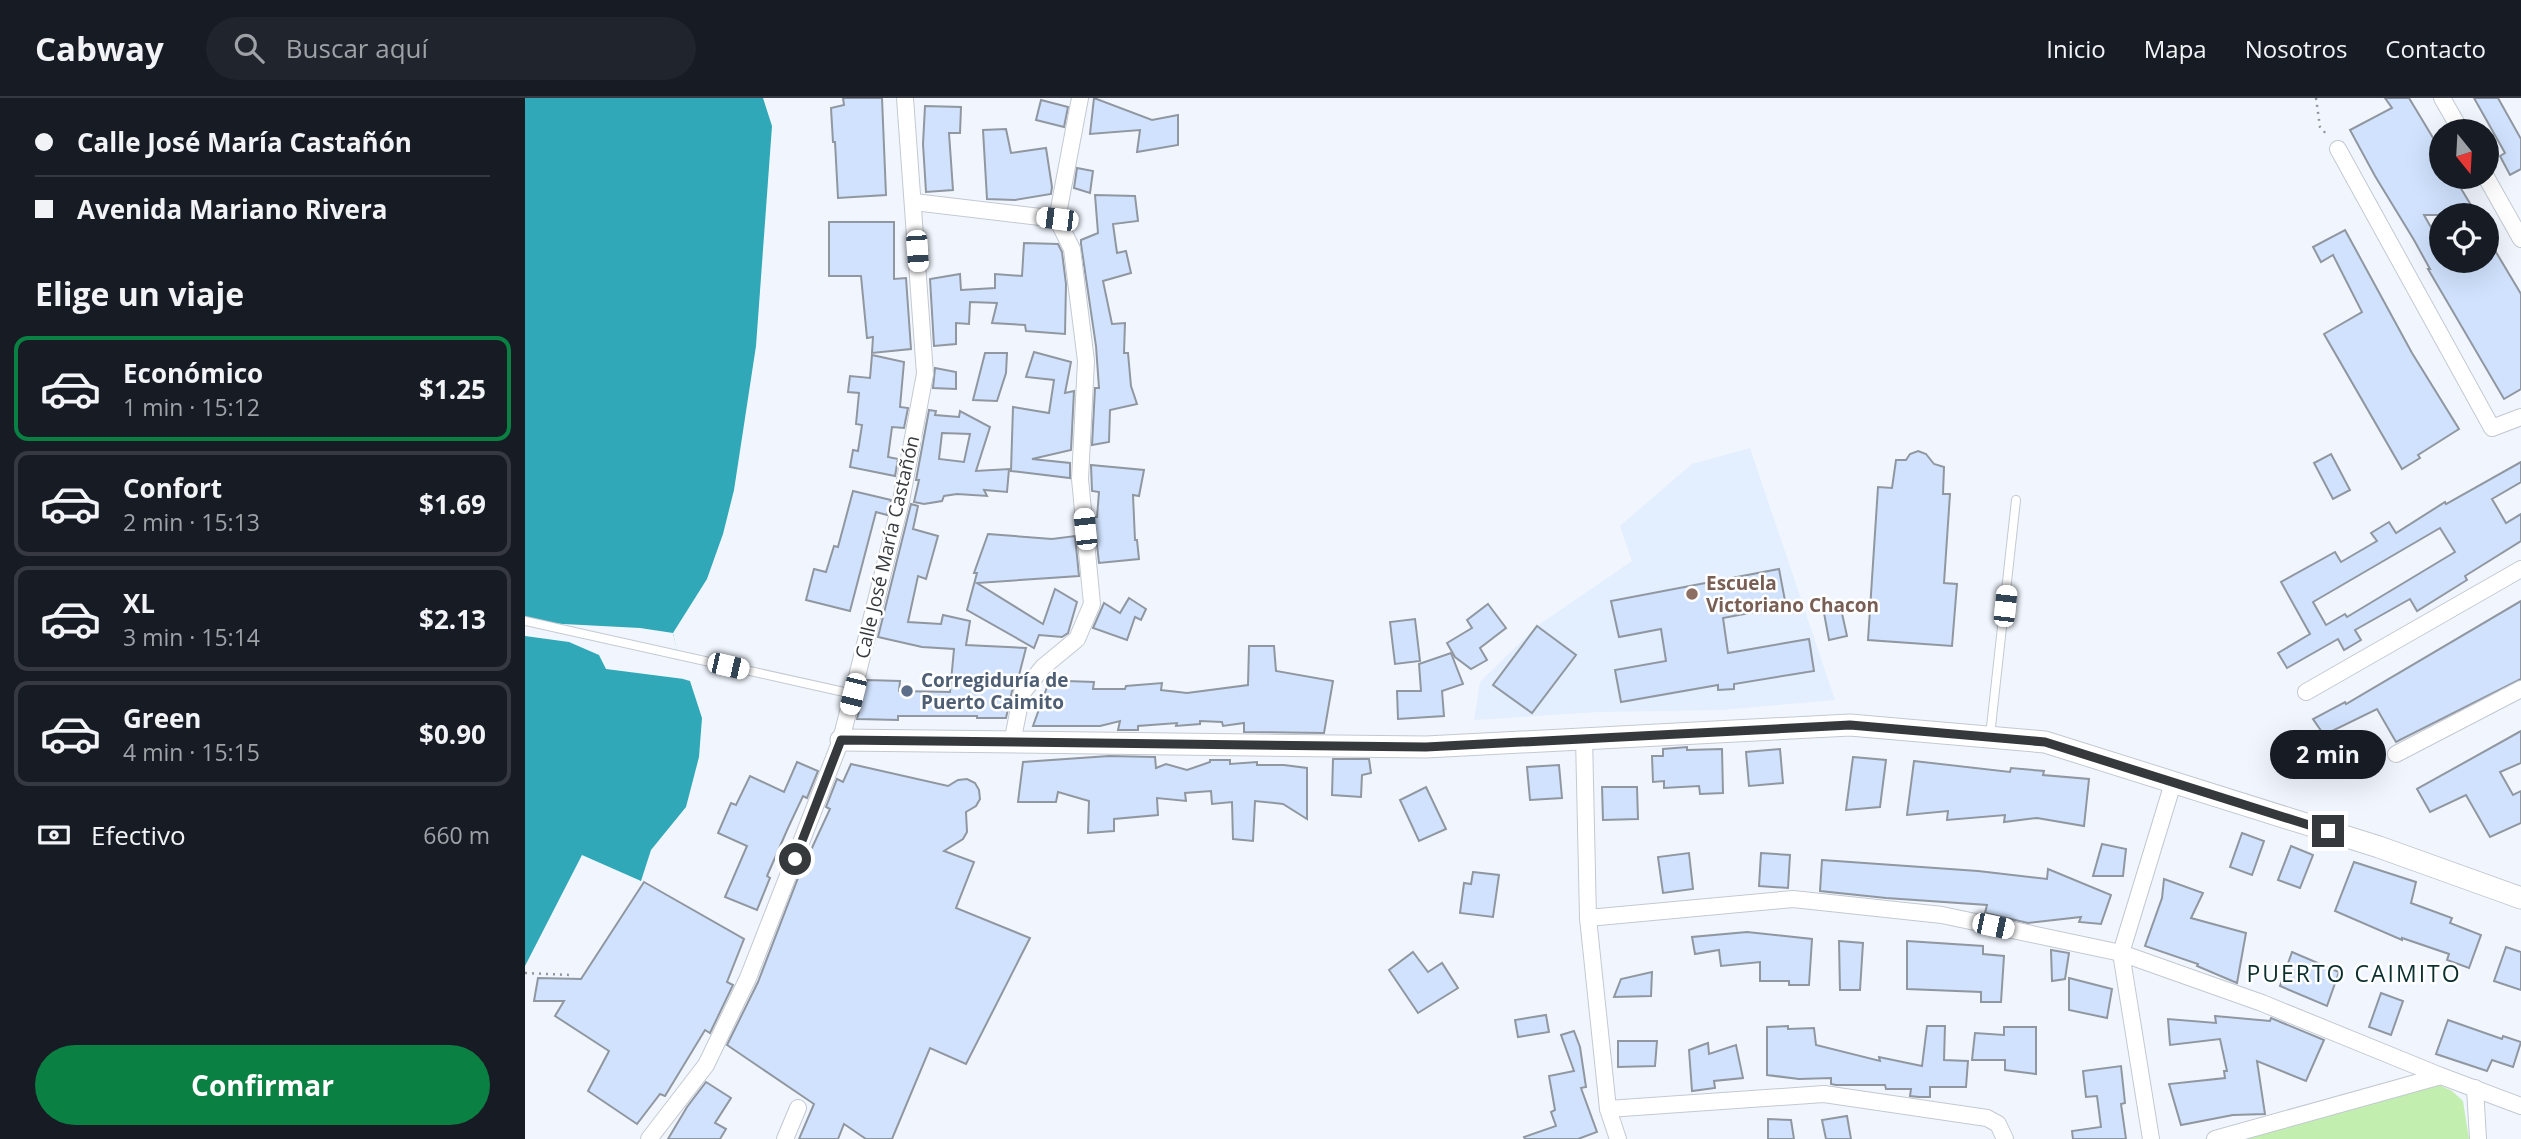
<!DOCTYPE html>
<html lang="es">
<head>
<meta charset="utf-8">
<style>
  body { margin:0; font-family:"Open Sans",sans-serif; background:#20242c; color:#f1f3f6; height:100vh; display:flex; flex-direction:column; font-size:26px; white-space:nowrap }
  * { box-sizing:border-box; margin:0 }
  p { font-size:23px; color:#9ea1a6 }
  .icon { flex:none; width:38px; height:38px; fill:none; stroke:currentColor; stroke-width:2; stroke-linecap:round; stroke-linejoin:round }
  .map { position:relative; flex:1; overflow:hidden }
  .panel { display:flex; flex-direction:column; background:#171b24; width:525px }
  .panel>* { flex:none }
  .banner { display:grid; align-content:center; height:154px; padding:0 35px; background:#171b24 }
  .needle { width:46px; rotate:162deg }
  .controls { position:absolute; left:1904px; top:21px; display:grid; gap:14px }
  .controls a { display:grid; place-items:center; width:70px; height:70px; border-radius:50%; background:#171b24; box-shadow:0 7px 28px #0002; font-size:35px }
  .end { position:absolute; width:32px; height:32px; margin:-16px; border:9px solid #36393c; background:#fff; box-shadow:0 0 0 4px #fff }
  .from { border-radius:50% }
  .bubble { position:absolute; height:49px; border-radius:24px; background:#171b24; box-shadow:0 7px 28px #0002; font-size:23px; font-weight:700; line-height:49px; text-align:center }
  .car { position:absolute; width:21px; height:42px; margin:-21px -10px; border-radius:9px; box-shadow:0 0 5px 2px #0007; background:linear-gradient(#fff 24%,#345 0 40%,#fff 0 76%,#345 0 86%,#fff 0) }
  .banner b { display:flex; align-items:center; gap:24px; height:66px; font-size:26px }
  .banner b+b { border-top:2px solid #363941 }
  .banner i { width:18px; height:18px; background:#f1f3f6 }
  ul { padding:0; list-style:none }
  li { display:flex; align-items:center; gap:21px; height:105px; margin:0 14px 10px; padding:0 21px; border:4px solid #363941; border-radius:14px }
  li div { flex:1 }
  li b { display:block; font-size:26px }
  li em { font-style:normal; font-weight:700 }
  li.current { border-color:#0b8043 }
  li>.icon { width:63px; height:63px; stroke-width:1.5 }
  h2 { padding:0 35px; font-size:32px; line-height:84px }
  .pay { display:flex; align-items:center; gap:18px; height:77px; padding:0 35px; font-size:26px }
  .pay p { margin-inline-start:auto }
  .button { display:flex; gap:14px; margin-top:auto; padding:14px 35px }
  .button a { flex:1; height:80px; border-radius:42px; background:#0b8043; color:#fff; font-size:28px; font-weight:700; line-height:80px; text-align:center }
  header { display:flex; align-items:center; gap:42px; box-sizing:border-box; height:98px; padding:0 35px; background:#171b24; border-bottom:2px solid #363941 }
  header strong { font-size:33px }
  nav { display:flex; gap:38px; margin-inline-start:auto; font-size:24px }
  .search { width:490px; height:63px; background:#20242c; display:flex; align-items:center; gap:18px; box-sizing:border-box; padding:0 24px; border-radius:38px; color:#9ea1a6; font-size:26px }
  main { display:flex; flex:1; min-height:0 }
  .map>svg:first-child { display:block }
  .built { fill:#e3eefe }
  .green { fill:#c2efaf }
  .water { fill:#30a8b7 }
  .pier { fill:#f1f6fe }
  .building { fill:#d0e2fd; stroke:#9097a0; stroke-width:2; fill-rule:evenodd }
  .lines { fill:none; stroke-linecap:round; stroke-linejoin:round }
  .lane-casing { stroke:#c3c9d2; stroke-width:10 }
  .street-casing { stroke:#c3c9d2; stroke-width:18 }
  .secondary-casing { stroke:#c3c9d2; stroke-width:23 }
  .path { stroke:#92969b; stroke-width:2.5; stroke-dasharray:2 5; stroke-linecap:butt }
  .lane { stroke:#fff; stroke-width:8 }
  .street { stroke:#fff; stroke-width:16 }
  .secondary { stroke:#fff; stroke-width:21 }
  .route { stroke:#36393c; stroke-width:9 }
  .education-dot { fill:#8d6e63; stroke:#fff; stroke-width:2.5 }
  .service-dot { fill:#5c6f8a; stroke:#fff; stroke-width:2.5 }
  .labels { text-anchor:middle; stroke-width:5; stroke-linejoin:round; paint-order:stroke }
  .street-label { font-size:19px; fill:#36393c; stroke:#fff }
  .education-label { font-size:19px; font-weight:bold; fill:#785e54; stroke:#fff; text-anchor:start }
  .service-label { font-size:19px; font-weight:bold; fill:#4e5e75; stroke:#fff; text-anchor:start }
  .quarter-label { font-size:23px; letter-spacing:2px; fill:#0c3030; stroke:#fff }
</style>
</head>
<body>
<header>
<strong>Cabway</strong>
<div class="search"><svg class="icon" aria-label="search" viewBox="0 0 24 24"><circle cx="10" cy="10" r="6"/><path d="M15 15l6 6"/></svg>Buscar aquí</div>
<nav><a>Inicio</a><a>Mapa</a><a>Nosotros</a><a>Contacto</a></nav>
</header>
<main>
<section class="panel">
<div class="banner">
<b><i class="from"></i>Calle José María Castañón</b>
<b><i></i>Avenida Mariano Rivera</b>
</div>
<h2>Elige un viaje</h2>
<ul>
<li class="current"><svg class="icon" aria-label="car" viewBox="0 0 24 24"><path d="M5 17H2v-5l4-1 3-4h7l3 4 3 1v5h-3M9 17h6M6 11h13"/><circle cx="7" cy="17" r="2"/><circle cx="17" cy="17" r="2"/></svg><div><b>Económico</b><p>1 min · 15:12</p></div><em>$1.25</em></li>
<li><svg class="icon" aria-label="car" viewBox="0 0 24 24"><path d="M5 17H2v-5l4-1 3-4h7l3 4 3 1v5h-3M9 17h6M6 11h13"/><circle cx="7" cy="17" r="2"/><circle cx="17" cy="17" r="2"/></svg><div><b>Confort</b><p>2 min · 15:13</p></div><em>$1.69</em></li>
<li><svg class="icon" aria-label="car" viewBox="0 0 24 24"><path d="M5 17H2v-5l4-1 3-4h7l3 4 3 1v5h-3M9 17h6M6 11h13"/><circle cx="7" cy="17" r="2"/><circle cx="17" cy="17" r="2"/></svg><div><b>XL</b><p>3 min · 15:14</p></div><em>$2.13</em></li>
<li><svg class="icon" aria-label="car" viewBox="0 0 24 24"><path d="M5 17H2v-5l4-1 3-4h7l3 4 3 1v5h-3M9 17h6M6 11h13"/><circle cx="7" cy="17" r="2"/><circle cx="17" cy="17" r="2"/></svg><div><b>Green</b><p>4 min · 15:15</p></div><em>$0.90</em></li>
</ul>
<div class="pay"><svg class="icon" aria-label="cash" viewBox="0 0 24 24"><path d="M3 7h18v10H3z"/><circle cx="12" cy="12" r="2"/></svg>Efectivo<p>660 m</p></div>
<div class="button"><a>Confirmar</a></div>
</section>
<div class="map">
<svg width="1996" height="1041" viewBox="0 0 1996 1041">
  <rect width="100%" height="100%" fill="#f1f6fe"/>
  <polygon class="built" points="1225,350 1310,602 1197,612 1074,614 949,622 955,584 1012,528 1107,463 1095,428 1167,366"/>
  <polygon class="green" points="1908,984 1927,993 1938,1003 1944,1041 1679,1041"/>
  <polygon class="water" points="0,0 238,0 247,28 231,248 209,392 198,436 182,481 148,535 158,581 165,583 177,620 174,659 161,709 126,752 116,783 57,757 0,868"/>
  <polygon class="pier" points="0,524 115,530 148,535 159,581 81,571 74,557 44,544 0,538"/>
  <g class="building">
    <polygon points="318,0 357,0 361,97 313,100 310,44 308,44 306,10 319,7"/>
    <polygon points="569,0 627,22 653,17 653,47 612,54 615,32 565,36"/>
    <polygon points="1860,0 1884,0 1916,53 1916,79 1929,79 1952,117 1899,117 1916,147 1916,163 1962,163 1962,139 1996,196 1996,291 1979,301 1903,171 1905,171 1889,142 1850,78 1825,32 1867,10"/>
    <polygon points="1949,0 1973,0 1996,41 1996,71 1985,77 1975,58 1980,55"/>
    <polygon points="516,2 543,9 539,29 511,22"/>
    <polygon points="400,8 436,9 435,35 424,35 428,92 401,94 398,46"/>
    <polygon points="481,31 486,55 521,50 527,89 526,96 490,102 462,101 458,32"/>
    <polygon points="552,70 568,73 565,95 549,90"/>
    <polygon points="570,97 610,98 613,123 588,126 592,155 601,153 606,175 578,183 587,226 600,225 599,255 603,255 606,288 612,306 585,312 584,344 567,347 570,290 574,290 571,248 556,146 556,142 573,135"/>
    <polygon points="304,124 369,124 369,181 381,180 386,251 347,255 348,239 342,240 336,178 304,178"/>
    <polygon points="1820,132 1887,255 1934,331 1893,357 1895,360 1877,371 1799,236 1837,214 1808,157 1796,164 1788,149"/>
    <polygon points="499,145 533,146 537,154 541,186 540,236 501,233 500,227 467,225 472,205 445,204 444,226 431,225 431,246 409,248 405,181 435,176 436,192 470,190 470,176 497,178"/>
    <polygon points="509,254 546,264 540,295 549,293 546,352 507,361 545,365 545,380 486,373 488,309 524,315 529,282 501,279"/>
    <polygon points="460,255 482,255 481,275 472,303 448,302"/>
    <polygon points="347,257 379,264 375,309 383,310 379,330 367,329 363,359 373,361 370,378 325,369 328,352 333,353 337,327 331,326 334,295 323,294 325,278 345,280"/>
    <polygon points="410,270 431,274 431,291 408,290"/>
    <path d="M404,312L411,313L410,317L434,319L435,313L465,329L451,373L484,371L482,394L459,392L462,398L432,396L419,398L417,403L399,406L389,404L394,382H391ZM417,335L445,336L439,364L414,361Z"/>
    <polygon points="1393,353 1401,356 1409,366 1419,369 1418,396 1425,396 1419,485 1432,486 1427,548 1343,542 1353,389 1367,390 1371,362 1381,362 1385,356"/>
    <polygon points="1806,356 1825,392 1808,401 1789,365"/>
    <path d="M1996,364V384L1967,401L1981,425L1996,416V443L1940,478L1942,482L1892,513L1885,501L1830,532L1836,542L1819,552L1813,541L1762,570L1753,555L1785,536L1756,484L1810,454L1816,464L1852,443L1846,435L1864,424L1871,435L1920,404L1921,406ZM1915,430L1930,454L1822,519L1820,516L1801,527L1788,504Z"/>
    <polygon points="566,367 619,372 614,398 608,397 610,442 612,442 614,461 574,465 569,419 572,419 574,394 567,393"/>
    <polygon points="328,393 366,402 362,417 351,414 325,513 281,502 289,471 301,474 309,448 313,449"/>
    <polygon points="386,406 393,408 388,431 413,438 401,481 393,478 383,524 416,526 418,517 445,523 441,547 501,550 492,585 487,593 481,620 452,620 452,618 373,618 373,622 332,621 342,582 375,583 374,593 425,594 429,551 397,549 353,539"/>
    <polygon points="463,436 527,441 550,438 554,478 452,485 518,526 530,491 552,504 543,535 537,539 514,537 509,550 442,512 452,475 449,475"/>
    <polygon points="1254,471 1261,508 1198,520 1203,555 1284,541 1289,573 1209,586 1209,591 1193,592 1193,587 1096,604 1090,572 1141,563 1136,531 1094,539 1086,503"/>
    <polygon points="604,500 621,511 616,522 610,519 602,542 568,530 579,505 595,515"/>
    <polygon points="1996,503 1996,581 1871,644 1852,611 1799,637 1788,621 1820,604 1821,606"/>
    <polygon points="963,506 981,530 955,550 962,562 946,571 930,559 922,545 947,530 942,522"/>
    <polygon points="1316,511 1322,538 1304,542 1299,515"/>
    <polygon points="890,521 895,563 870,566 865,524"/>
    <polygon points="1012,528 1051,557 1007,615 968,587"/>
    <polygon points="724,548 749,548 751,573 808,583 799,635 719,634 719,625 698,628 697,624 675,623 675,626 651,628 652,625 613,628 613,632 593,632 595,623 575,628 508,628 525,581 539,586 541,583 569,584 568,591 600,591 601,588 637,585 636,592 662,595 723,587"/>
    <polygon points="926,555 938,586 917,593 919,618 873,621 872,593 896,593 894,566"/>
    <polygon points="1996,633 1996,665 1975,674 1988,697 1996,693 1996,725 1965,739 1941,697 1905,714 1892,691"/>
    <polygon points="1162,649 1162,652 1197,651 1198,695 1175,696 1174,688 1139,690 1139,683 1128,684 1127,658 1138,658 1138,651"/>
    <polygon points="1255,651 1258,685 1224,688 1221,654"/>
    <polygon points="584,658 630,659 631,670 641,666 662,672 685,664 685,662 705,662 705,666 732,664 732,667 759,667 782,670 782,721 758,706 730,703 728,743 708,741 707,704 687,706 686,693 660,695 661,703 632,700 633,717 589,721 589,733 563,735 564,703 533,694 531,704 493,704 498,664"/>
    <polygon points="1328,659 1361,662 1355,709 1321,712"/>
    <polygon points="808,661 844,661 846,675 837,677 836,699 807,697"/>
    <polygon points="1389,663 1485,674 1486,670 1519,673 1518,677 1564,681 1559,728 1512,720 1479,724 1480,717 1422,722 1423,713 1382,717"/>
    <polygon points="272,664 293,673 282,700 278,698 263,730 242,778 245,780 232,812 200,799 222,748 193,735 206,705 211,707 225,678 259,694"/>
    <polygon points="326,666 423,688 433,682 442,681 450,685 454,692 455,701 451,708 441,714 442,734 438,741 419,753 449,764 431,810 505,840 441,966 405,950 367,1041 341,1041 319,1026 313,1041 274,1041 289,1006 202,947 233,884 273,780 305,711 301,709 312,681 318,684"/>
    <polygon points="1034,667 1037,700 1005,702 1002,669"/>
    <polygon points="901,689 921,731 894,743 875,702"/>
    <polygon points="1077,689 1112,689 1113,721 1078,722"/>
    <polygon points="1717,735 1739,743 1727,777 1705,769"/>
    <polygon points="1577,746 1601,751 1598,778 1568,778"/>
    <polygon points="1766,748 1788,757 1775,790 1753,782"/>
    <polygon points="1164,755 1168,791 1138,795 1133,759"/>
    <polygon points="1236,755 1265,757 1263,790 1234,788"/>
    <polygon points="1297,762 1453,773 1522,781 1523,771 1586,797 1576,826 1554,824 1556,819 1503,825 1460,815 1462,807 1361,800 1295,793"/>
    <polygon points="1829,764 1891,784 1886,805 1927,820 1925,825 1956,837 1944,870 1922,862 1924,856 1877,840 1877,842 1810,813"/>
    <polygon points="948,774 974,777 968,819 935,815 939,785 946,786"/>
    <polygon points="1639,781 1678,795 1666,820 1721,835 1712,885 1672,868 1673,866 1620,848 1637,800"/>
    <polygon points="119,784 219,841 202,884 208,887 185,935 180,932 140,998 135,996 112,1026 63,993 84,953 30,918 39,903 9,903 13,880 56,881"/>
    <polygon points="1222,834 1287,841 1284,887 1264,887 1264,883 1235,883 1235,864 1196,868 1194,852 1170,856 1167,839"/>
    <polygon points="1314,843 1338,845 1335,892 1315,892"/>
    <polygon points="1382,843 1458,848 1458,856 1479,858 1476,904 1456,904 1456,894 1382,891"/>
    <polygon points="1981,849 1996,854 1996,892 1969,883"/>
    <polygon points="1526,852 1544,855 1540,881 1527,883"/>
    <polygon points="888,854 903,874 917,865 933,890 893,915 864,872"/>
    <polygon points="1767,854 1814,874 1802,908 1755,888"/>
    <polygon points="1127,874 1126,898 1089,899 1096,881"/>
    <polygon points="1544,880 1587,891 1582,920 1544,912"/>
    <polygon points="1856,895 1878,903 1866,937 1844,929"/>
    <polygon points="1021,917 1024,934 993,939 990,922"/>
    <polygon points="1690,918 1745,923 1746,920 1799,942 1781,983 1732,963 1740,1016 1708,1017 1656,1027 1644,986 1700,980 1699,973 1702,973 1695,941 1645,947 1643,921 1691,925"/>
    <polygon points="1923,922 1977,941 1978,938 1996,944 1988,969 1967,962 1962,973 1911,956"/>
    <polygon points="1263,928 1263,931 1289,930 1291,947 1355,963 1354,959 1397,968 1402,928 1420,928 1419,962 1443,963 1441,989 1405,989 1405,999 1394,999 1385,998 1386,991 1361,991 1360,987 1311,987 1306,986 1306,980 1274,981 1242,977 1242,929"/>
    <polygon points="1479,929 1511,929 1511,976 1480,972 1480,962 1447,962 1450,935 1479,937"/>
    <polygon points="1049,933 1055,949 1061,989 1056,990 1072,1034 1053,1041 1000,1041 999,1039 1031,1028 1026,1014 1030,1012 1024,978 1049,973 1036,937"/>
    <polygon points="1093,943 1132,943 1130,968 1093,969"/>
    <polygon points="1183,945 1184,956 1211,947 1218,980 1189,983 1190,990 1167,993 1164,952"/>
    <polygon points="1596,968 1600,1005 1596,1006 1601,1041 1548,1041 1547,1033 1576,1029 1572,998 1561,999 1558,973"/>
    <polygon points="181,984 206,1000 190,1025 201,1031 195,1041 143,1041 162,1009"/>
    <polygon points="1322,1018 1326,1041 1301,1041 1297,1022"/>
    <polygon points="1243,1021 1266,1022 1269,1041 1243,1041"/>
  </g>
  <g class="lines">
    <g class="lane-casing">
      <g id="lane">
        <polyline points="0,523 328,596"/>
        <polyline points="1465,638 1491,402"/>
      </g>
    </g>
    <g class="street-casing">
      <g id="street">
        <polyline points="1917,0 1936,33"/>
        <polyline points="1813,51 1967,330 1996,319"/>
        <polyline points="1961,79 1996,141"/>
        <polyline points="389,104 532,121"/>
        <polyline points="1781,594 1996,471"/>
        <polyline points="1059,639 1063,820 1083,1011 1093,1041"/>
        <polyline points="487,645 497,595 518,569 552,541 567,506 555,381 561,263 547,151 532,121 555,0"/>
        <polyline points="1871,656 1996,591"/>
        <polyline points="1063,820 1268,801 1417,817 1596,855 1737,905 1916,978 1996,1008"/>
        <polyline points="1950,990 1953,1041"/>
        <polyline points="1083,1011 1299,996 1462,1020 1473,1026 1480,1041"/>
        <polyline points="124,1041 181,967 223,880 316,642 376,403 400,276 380,0"/>
        <polyline points="260,1041 273,1010"/>
        <polyline points="1626,1041 1596,855 1648,685"/>
        <polyline points="1690,1041 1916,978"/>
      </g>
    </g>
    <g class="secondary-casing">
      <polyline id="secondary" points="316,642 901,649 1325,627 1520,644 1854,749 1996,800"/>
    </g>
    <g class="path">
      <polyline points="1791,0 1795,29 1803,38"/>
      <polyline points="0,875 45,877"/>
    </g>
    <use href="#lane" class="lane"/>
    <use href="#street" class="street"/>
    <use href="#secondary" class="secondary"/>
  </g>
  <g class="lines">
    <polyline class="route" points="270,761 316,642 901,649 1325,627 1520,644 1803,733"/>
  </g>
  <circle class="education-dot" cx="1167" cy="496" r="7"/>
  <circle class="service-dot" cx="382" cy="593" r="7"/>
  <g class="labels">
    <g class="street-label">
      <text transform="translate(362 449) rotate(-77)" y="7">Calle José María Castañón</text>
    </g>
    <g class="education-label">
      <text x="1181" y="492">Escuela<tspan x="1181" dy="22">Victoriano Chacon</tspan></text>
    </g>
    <g class="service-label">
      <text x="396" y="589">Corregiduría de<tspan x="396" dy="22">Puerto Caimito</tspan></text>
    </g>
    <g class="quarter-label">
      <text x="1829" y="884">PUERTO CAIMITO</text>
    </g>
  </g>
</svg>
<div class="controls">
<a><svg class="needle" viewBox="-14 -14 28 28"><path d="M0-13l5 13h-10z" fill="#e53935"/><path d="M0 13l5-13h-10z" fill="#9ea1a6"/></svg></a>
<a><svg class="icon" aria-label="locate" viewBox="0 0 24 24"><circle cx="12" cy="12" r="6"/><path d="M12 2v4M12 18v4M2 12h4M18 12h4"/></svg></a>
</div>
<i class="end from" style="left:270px;top:761px"></i>
<i class="end" style="left:1803px;top:733px"></i>
<div class="bubble" style="left:1745px;top:632px;width:116px">2 min</div>
<i class="car" style="left:532px;top:121px;rotate:277deg"></i>
<i class="car" style="left:392px;top:153px;rotate:176deg"></i>
<i class="car" style="left:560px;top:431px;rotate:354deg"></i>
<i class="car" style="left:1480px;top:508px;rotate:6deg"></i>
<i class="car" style="left:203px;top:568px;rotate:103deg"></i>
<i class="car" style="left:328px;top:596px;rotate:194deg"></i>
<i class="car" style="left:1468px;top:828px;rotate:102deg"></i>
</div>
</main>
</body>
</html>
